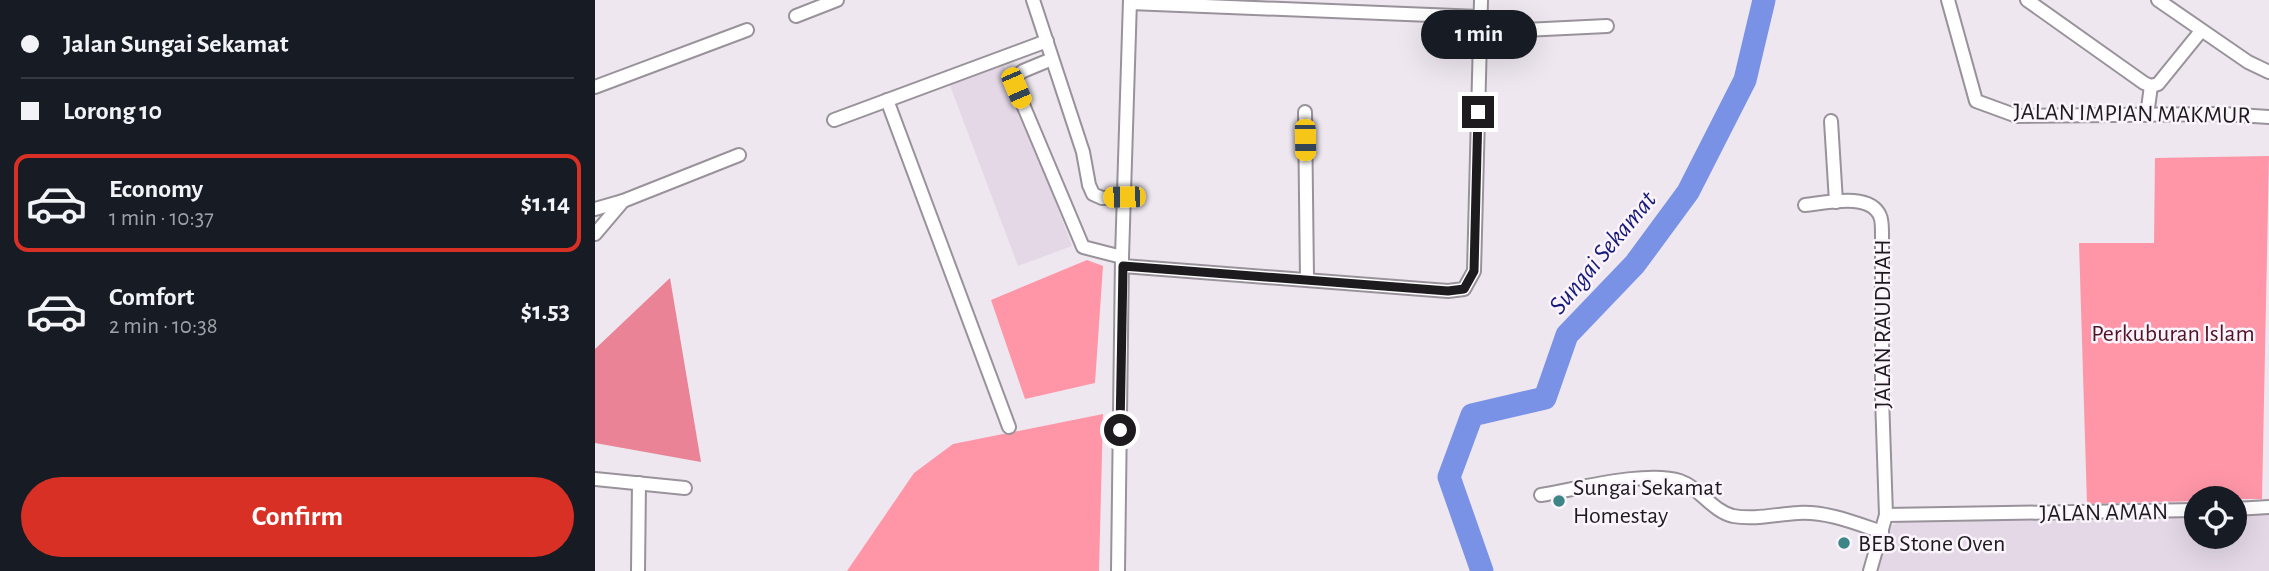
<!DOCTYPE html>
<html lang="en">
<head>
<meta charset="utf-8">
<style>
  body { margin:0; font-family:"Alegreya Sans",sans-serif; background:#20242c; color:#f1f3f6; height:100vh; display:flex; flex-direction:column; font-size:26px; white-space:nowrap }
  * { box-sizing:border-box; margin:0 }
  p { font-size:23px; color:#9ea1a6 }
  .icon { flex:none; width:38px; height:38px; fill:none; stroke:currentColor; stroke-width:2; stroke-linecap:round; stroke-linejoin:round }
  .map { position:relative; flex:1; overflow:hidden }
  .sheet { display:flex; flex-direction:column; background:#171b24; width:595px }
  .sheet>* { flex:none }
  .hud { display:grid; align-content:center; height:154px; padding:0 21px; background:#171b24 }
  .tools { position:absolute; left:1589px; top:486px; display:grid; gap:14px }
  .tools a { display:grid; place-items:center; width:63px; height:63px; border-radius:50%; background:#171b24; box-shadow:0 7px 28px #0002; font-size:35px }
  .end { position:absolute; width:32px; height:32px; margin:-16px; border:9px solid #1d1b1e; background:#fff; box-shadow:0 0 0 4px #fff }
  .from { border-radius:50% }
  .bubble { position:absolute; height:49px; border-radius:24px; background:#171b24; box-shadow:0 7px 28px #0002; font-size:23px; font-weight:700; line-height:49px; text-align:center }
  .car { position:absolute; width:21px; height:42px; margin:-21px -10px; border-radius:9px; box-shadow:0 0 5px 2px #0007; background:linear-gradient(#f5c518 24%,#345 0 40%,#f5c518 0 76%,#345 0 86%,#f5c518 0) }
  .hud b { display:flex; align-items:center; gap:24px; height:66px; font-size:26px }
  .hud b+b { border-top:2px solid #363941 }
  .hud i { width:18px; height:18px; background:#f1f3f6 }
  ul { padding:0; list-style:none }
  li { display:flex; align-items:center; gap:21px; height:98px; margin:0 14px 10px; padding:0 7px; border:4px solid transparent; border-radius:14px }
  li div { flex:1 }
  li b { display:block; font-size:26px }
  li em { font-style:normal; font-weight:700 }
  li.current { border-color:#d93025 }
  li>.icon { width:63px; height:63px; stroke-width:1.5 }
  .cta { display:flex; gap:14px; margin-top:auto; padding:14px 21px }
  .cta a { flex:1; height:80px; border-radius:42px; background:#d93025; color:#fff; font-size:28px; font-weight:700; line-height:80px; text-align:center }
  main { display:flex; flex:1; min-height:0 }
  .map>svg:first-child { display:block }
  .built { fill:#e4d8e7 }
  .green { fill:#fe96a7 }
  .forest { fill:#e98395 }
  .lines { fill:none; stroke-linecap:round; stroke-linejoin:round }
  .river { stroke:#7992e5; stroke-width:23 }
  .street-casing { stroke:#99929b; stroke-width:16 }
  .street { stroke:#fff; stroke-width:12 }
  .route { stroke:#1d1b1e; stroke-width:9 }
  .poi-dot { fill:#3d8586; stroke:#fcf4fd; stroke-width:2.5 }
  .labels { text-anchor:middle; stroke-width:5; stroke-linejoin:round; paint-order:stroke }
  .street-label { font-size:24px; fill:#1d1b1e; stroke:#fcf4fd }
  .park-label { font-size:24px; fill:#521323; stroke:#fcf4fd }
  .poi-label { font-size:24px; fill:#1d1b1e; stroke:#fcf4fd; text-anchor:start }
  .water-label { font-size:26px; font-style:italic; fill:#161b7a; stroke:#fcf4fd }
</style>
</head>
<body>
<main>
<section class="sheet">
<div class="hud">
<b><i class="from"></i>Jalan Sungai Sekamat</b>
<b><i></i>Lorong 10</b>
</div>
<ul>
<li class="current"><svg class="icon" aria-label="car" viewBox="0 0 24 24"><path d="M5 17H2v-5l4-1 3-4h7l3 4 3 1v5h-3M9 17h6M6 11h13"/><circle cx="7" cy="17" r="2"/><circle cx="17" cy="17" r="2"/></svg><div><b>Economy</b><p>1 min · 10:37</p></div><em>$1.14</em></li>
<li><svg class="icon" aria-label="car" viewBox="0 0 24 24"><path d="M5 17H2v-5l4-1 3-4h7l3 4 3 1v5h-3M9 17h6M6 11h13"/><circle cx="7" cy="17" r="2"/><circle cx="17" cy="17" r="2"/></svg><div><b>Comfort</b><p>2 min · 10:38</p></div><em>$1.53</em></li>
</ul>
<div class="cta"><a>Confirm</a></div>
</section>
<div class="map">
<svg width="1674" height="571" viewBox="0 0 1674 571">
  <rect width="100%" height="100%" fill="#eee7f0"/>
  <g class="built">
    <polygon points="407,62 477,246 423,266 354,83"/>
    <polygon points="1640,512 1674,512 1674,571 1281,571 1291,535 1298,525 1307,519 1601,513 1601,537 1640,537"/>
  </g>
  <g class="green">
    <polygon points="1674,156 1667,499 1601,499 1601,501 1492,504 1484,243 1559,243 1560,158"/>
    <polygon points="492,260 508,266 500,383 430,399 396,300"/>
    <polygon points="508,414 504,571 252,571 319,473 358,444"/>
  </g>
  <polygon class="forest" points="75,278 106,462 0,443 0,349"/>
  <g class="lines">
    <polyline class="river" points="887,571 854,477 877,415 950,398 972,335 1040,264 1093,192 1150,80 1169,0"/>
    <g class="street-casing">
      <g id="street">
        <polyline points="438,0 488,152 494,185 498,194 507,198 529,197"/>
        <polyline points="1353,0 1381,101 1422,116 1628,114 1674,117"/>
        <polyline points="1432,0 1549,83 1556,86 1563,84 1606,31"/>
        <polyline points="1563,0 1653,62 1674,72"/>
        <polyline points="535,3 885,17"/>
        <polyline points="201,16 242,0"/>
        <polyline points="885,32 1012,26"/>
        <polyline points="457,59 428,71 419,78 421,88 488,247 527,257"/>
        <polyline points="0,87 152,30"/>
        <polyline points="292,100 414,427"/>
        <polyline points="710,112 712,279"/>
        <polyline points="1552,115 1556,86"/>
        <polyline points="239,120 452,41"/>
        <polyline points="1236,121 1241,202"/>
        <path d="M1210,205C1231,203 1275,192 1285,216C1287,220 1287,228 1287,233V397L1291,515L1275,571"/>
        <polyline points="0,209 28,201 144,155"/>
        <polyline points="0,234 28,201"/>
        <polyline points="528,266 853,291 869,289 879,271 886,0"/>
        <polyline points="0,479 90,488"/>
        <path d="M946,495C982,489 1052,470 1085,481C1105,488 1117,511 1138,516C1160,520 1182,514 1203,513C1231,511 1260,523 1287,532"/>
        <polyline points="1640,509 1674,507"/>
        <polyline points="1291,515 1601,510"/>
        <polyline points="43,571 44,483"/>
        <polyline points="523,571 527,257 535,0"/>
      </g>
    </g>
    <use href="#street" class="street"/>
  </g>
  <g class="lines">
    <polyline class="route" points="525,430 528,266 853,291 869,289 879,271 883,112"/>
  </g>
  <g class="poi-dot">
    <circle cx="964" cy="501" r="7"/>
    <circle cx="1249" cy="543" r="7"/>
  </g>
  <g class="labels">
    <g class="street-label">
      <text transform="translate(1537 113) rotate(1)" y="8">JALAN IMPIAN MAKMUR</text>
      <text transform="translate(1287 324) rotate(-90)" y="8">JALAN RAUDHAH</text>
      <text transform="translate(1509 512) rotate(-1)" y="8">JALAN AMAN</text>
    </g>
    <g class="park-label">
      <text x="1578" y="341">Perkuburan Islam</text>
    </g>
    <g class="poi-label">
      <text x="978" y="495">Sungai Sekamat<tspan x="978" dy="28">Homestay</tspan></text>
      <text x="1263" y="551">BEB Stone Oven</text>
    </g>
    <g class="water-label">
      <text transform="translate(1007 252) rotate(-50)" y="9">Sungai Sekamat</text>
    </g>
  </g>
</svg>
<div class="tools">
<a><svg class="icon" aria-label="locate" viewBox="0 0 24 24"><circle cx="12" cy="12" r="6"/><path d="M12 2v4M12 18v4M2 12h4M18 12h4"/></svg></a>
</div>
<i class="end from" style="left:525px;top:430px"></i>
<i class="end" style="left:883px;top:112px"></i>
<div class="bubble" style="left:826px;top:10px;width:116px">1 min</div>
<i class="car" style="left:421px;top:88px;rotate:157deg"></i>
<i class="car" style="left:710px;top:140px;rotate:179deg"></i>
<i class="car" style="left:529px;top:197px;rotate:269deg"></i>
</div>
</main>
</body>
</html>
